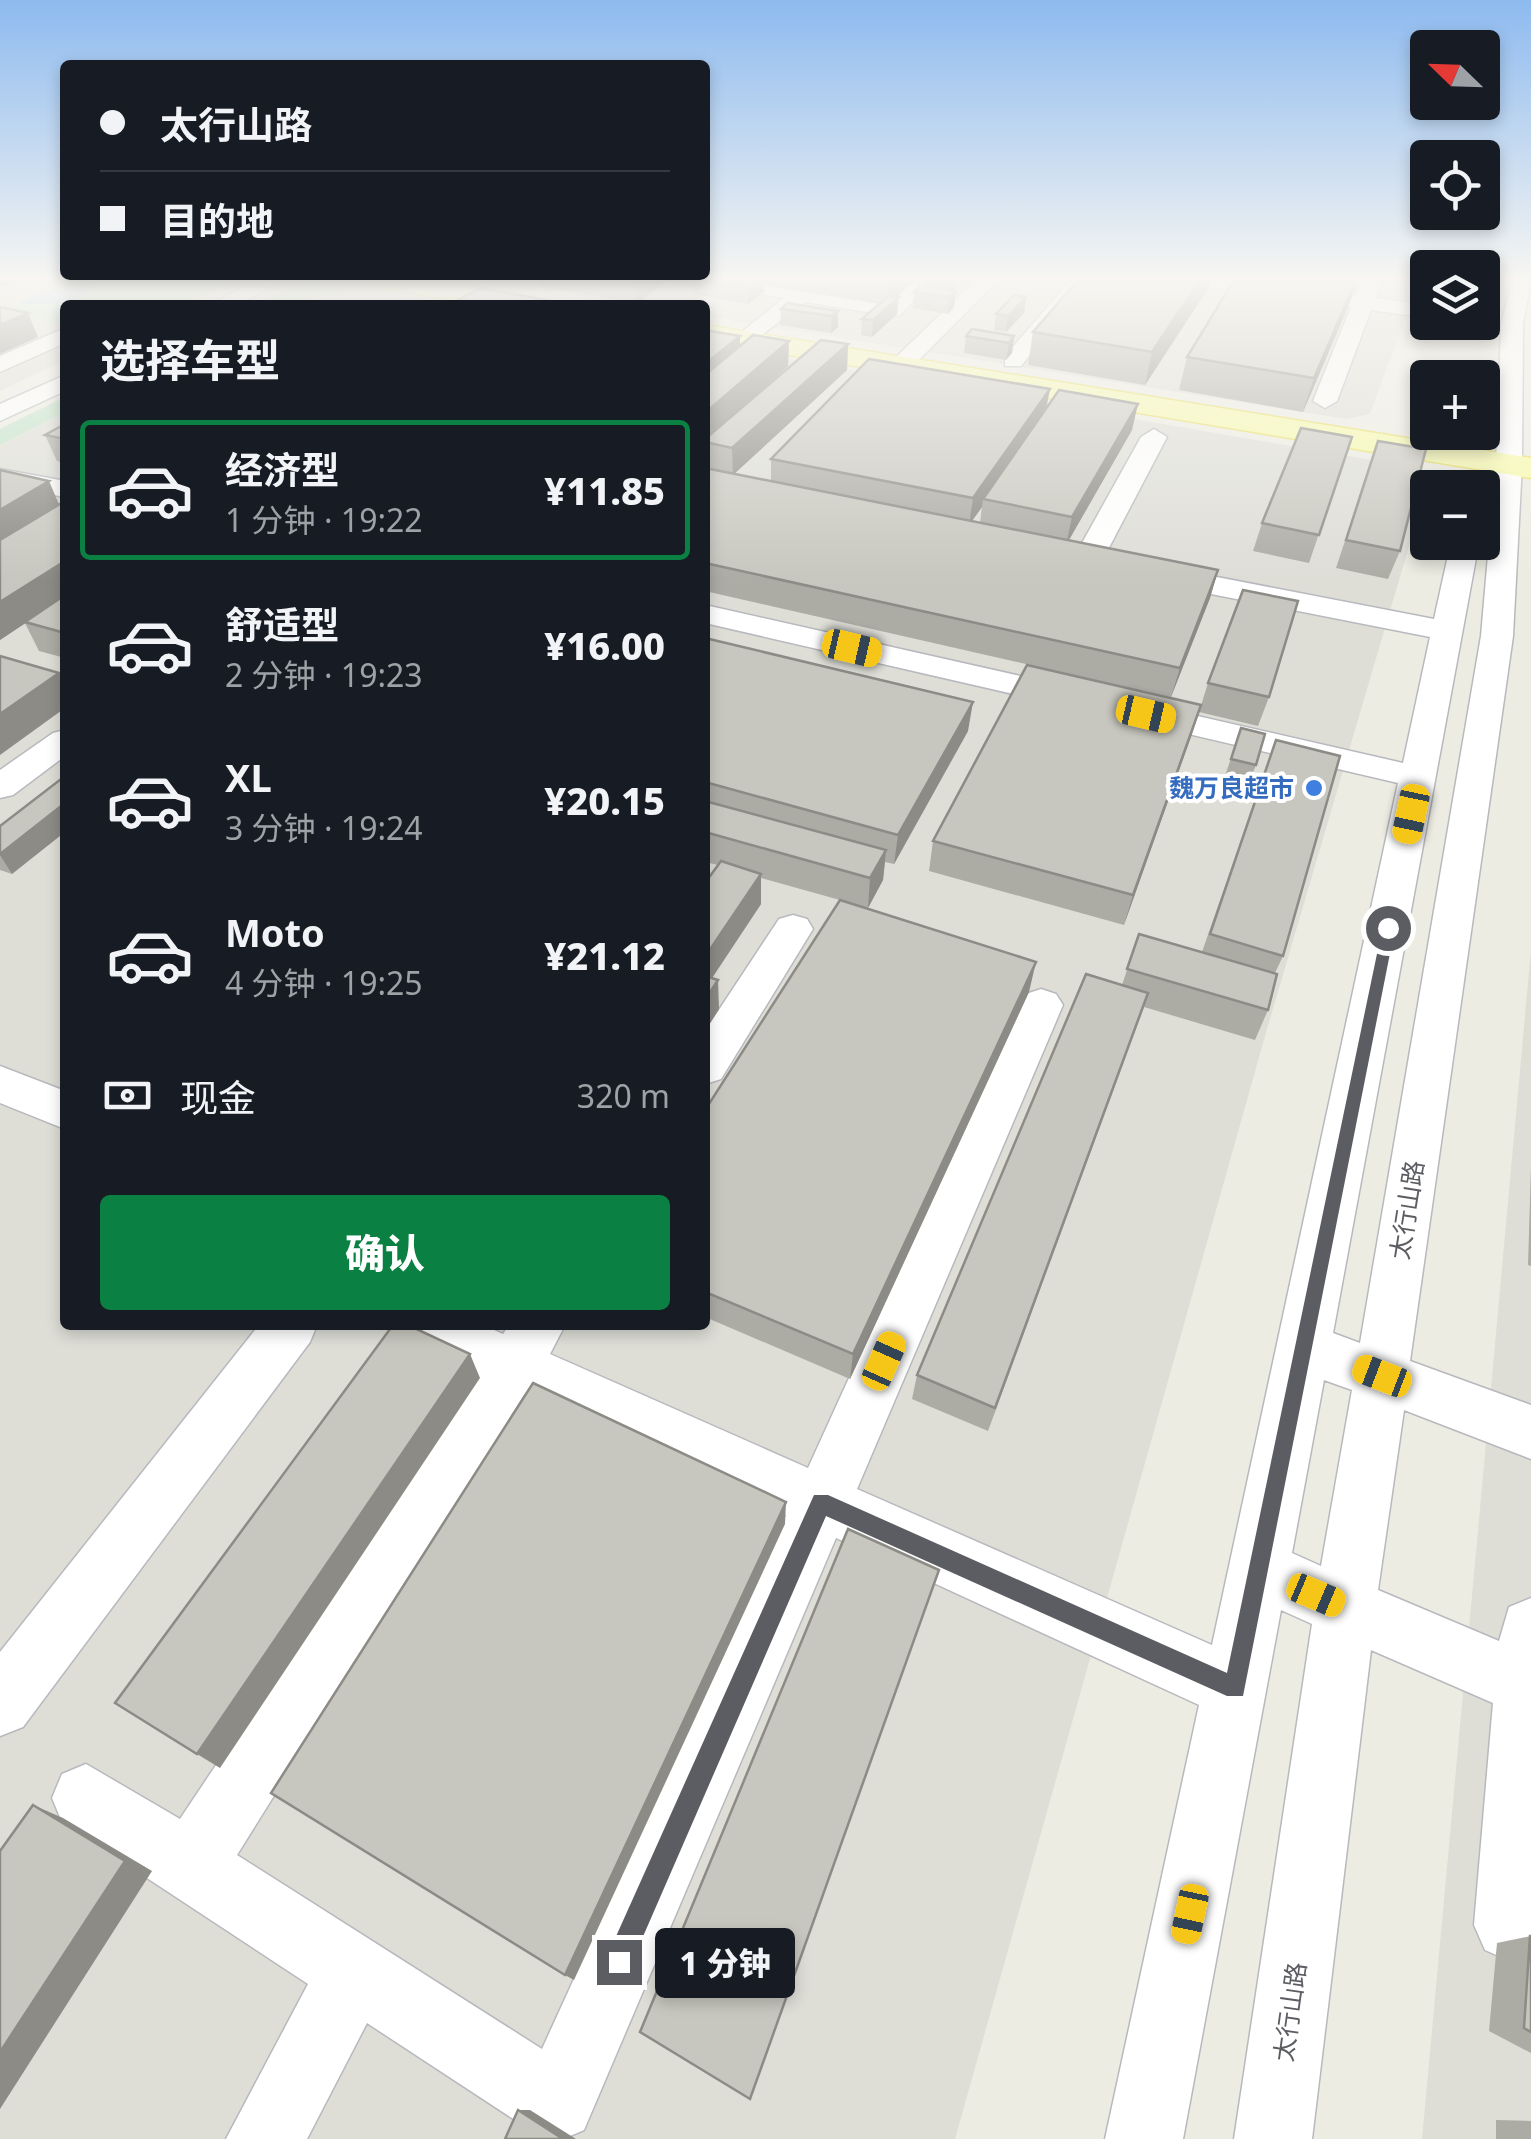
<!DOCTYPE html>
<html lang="zh">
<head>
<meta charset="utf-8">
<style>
  body { margin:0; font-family:"Noto Sans","Noto Sans SC",sans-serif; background:#20242c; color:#f1f3f6; height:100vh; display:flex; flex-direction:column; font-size:38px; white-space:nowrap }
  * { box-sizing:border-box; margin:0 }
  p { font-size:32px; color:#9ea1a6 }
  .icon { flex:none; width:55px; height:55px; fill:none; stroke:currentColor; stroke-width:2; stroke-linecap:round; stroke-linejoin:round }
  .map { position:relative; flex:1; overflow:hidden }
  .details { position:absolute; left:60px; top:300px; width:650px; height:1030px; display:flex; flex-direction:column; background:#171b24; border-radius:10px; box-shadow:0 5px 15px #0003 }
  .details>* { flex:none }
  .hud { position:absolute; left:60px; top:60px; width:650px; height:220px; border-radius:10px; box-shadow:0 5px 15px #0003; display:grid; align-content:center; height:220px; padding:0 40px; background:#171b24 }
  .needle { width:65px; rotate:293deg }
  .fabs { position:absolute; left:1410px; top:30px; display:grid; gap:20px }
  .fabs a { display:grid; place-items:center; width:90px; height:90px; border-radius:10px; background:#171b24; box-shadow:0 5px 15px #0003; font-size:50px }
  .end { position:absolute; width:45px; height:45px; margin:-22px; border:12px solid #5b5d62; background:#fff; box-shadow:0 0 0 5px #fff }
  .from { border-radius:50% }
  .bubble { position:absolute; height:70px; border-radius:10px; background:#171b24; box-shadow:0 5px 15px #0003; font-size:32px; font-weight:800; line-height:70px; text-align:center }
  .car { position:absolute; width:30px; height:60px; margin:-30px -15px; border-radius:12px; box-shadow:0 0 8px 2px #0007; background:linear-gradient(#f5c518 24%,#345 0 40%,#f5c518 0 76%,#345 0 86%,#f5c518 0) }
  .hud b { display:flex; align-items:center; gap:35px; height:95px; font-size:38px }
  .hud b+b { border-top:2px solid #363941 }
  .hud i { width:25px; height:25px; background:#f1f3f6 }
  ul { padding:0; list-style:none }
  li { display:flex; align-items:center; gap:30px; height:140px; margin:0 20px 15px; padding:0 20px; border:5px solid transparent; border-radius:10px }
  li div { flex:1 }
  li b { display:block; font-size:38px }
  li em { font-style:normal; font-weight:800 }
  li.on { border-color:#0b8043 }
  li>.icon { width:90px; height:90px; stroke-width:1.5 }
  h2 { padding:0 40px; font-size:45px; line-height:120px }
  .pay { display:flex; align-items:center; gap:25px; height:110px; padding:0 40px; font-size:38px }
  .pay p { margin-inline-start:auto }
  .cta { display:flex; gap:20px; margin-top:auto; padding:20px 40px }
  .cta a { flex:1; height:115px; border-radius:10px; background:#0b8043; color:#fff; font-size:40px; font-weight:800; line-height:115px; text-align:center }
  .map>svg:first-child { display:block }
  .industrial { fill:#deded7 }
  .green { fill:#c0e3c7 }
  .water { fill:#a5c4fa }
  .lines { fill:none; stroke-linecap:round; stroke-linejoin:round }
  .minor-casing { stroke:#b8b9be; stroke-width:3 }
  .major-casing { stroke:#eadf5e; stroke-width:3 }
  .minor { fill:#fff; fill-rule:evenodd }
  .major { fill:#f8fba9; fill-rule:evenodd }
  .wall { fill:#acaba4; fill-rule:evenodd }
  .shaded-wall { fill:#8c8b86 }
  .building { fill:#c8c7bf; stroke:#8c8b86; stroke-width:2.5 }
  .route { fill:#5b5d62 }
  .shop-dot { fill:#3f7fe0; stroke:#fff; stroke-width:4 }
  .labels { text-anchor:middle; stroke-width:8; stroke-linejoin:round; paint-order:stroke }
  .shop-label { font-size:25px; font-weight:bold; fill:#366cbe; stroke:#fff; text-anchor:end }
  .street-label { font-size:25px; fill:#5b5d62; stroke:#fff }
</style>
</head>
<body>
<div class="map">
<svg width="1531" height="2139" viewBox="0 0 1531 2139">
  <rect width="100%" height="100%" fill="#edece2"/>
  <g class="industrial">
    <polygon points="0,280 236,280 183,305 65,305 65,360 0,391"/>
    <polygon points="484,280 1419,280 1370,414 1346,419 705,316 705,305 638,305"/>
    <polygon points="362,289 460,305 276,305 302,297"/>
    <polygon points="705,345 1406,466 1418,471 1427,485 1265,1036 955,2139 0,2139 0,445 65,412 65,1325 705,1325"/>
    <polygon points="1531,950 1531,2139 1422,2139 1474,1574"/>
  </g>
  <g class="green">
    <polygon points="72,280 236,280 183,305 65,305 65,325 0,312"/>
    <path d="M309,280L362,289C325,293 288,305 252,305Z"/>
    <polygon points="65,397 65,412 0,445 0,429"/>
  </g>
  <path class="water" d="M72,280L97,282C86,307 41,305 18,303Z"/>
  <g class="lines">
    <g class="minor-casing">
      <g id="minor">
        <polygon points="255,280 282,280 239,305 211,305"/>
        <polygon points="705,280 753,280 887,303 912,280 934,280 900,315 892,316 805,302 746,347 735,340 738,335 784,298 715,286"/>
        <polygon points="976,280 998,280 909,370 893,370 893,360"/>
        <polygon points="1071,280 1092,280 1021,366 1005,366 1005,356"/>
        <polygon points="1193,280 1248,280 1356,295 1362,280 1382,280 1376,298 1428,305 1428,318 1371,310 1337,401 1325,408 1313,401 1351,307 1203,286"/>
        <path d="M1512,280H1531L1523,324L1522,464L1513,636L1410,1361L1531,1405V1459L1404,1410L1378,1590L1499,1641L1509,1607L1531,1598V1952L1510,1961L1485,1950L1474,1925L1493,1703L1371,1650L1312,2139H1234L1312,1624L1281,1610L1183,2139H1105L1199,1705L836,1538L584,2130L563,2139L530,2130L367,2023L307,2139H226L308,1984L62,1822L52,1798L62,1774L86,1764L180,1819L477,1374L416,1346L410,1325H483L503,1334L509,1325H565L550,1354L808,1468L1019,1005L1026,994L1041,989L1056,994L1063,1005L857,1489L1212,1645L1398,783L1124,719L1119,712L1124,705L1136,702L1403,763L1430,637L1155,583L1140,574L1155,565L1434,619L1451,542H1479L1333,1333L1360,1343L1481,636L1496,464L1501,324ZM1324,1380L1352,1390L1321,1566L1292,1553ZM524,1395L786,1515L542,2049L237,1855Z"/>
        <polygon points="65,328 65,343 0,372 0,356"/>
        <polygon points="65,375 65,391 0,421 0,404"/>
        <polygon points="1154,429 1167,437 1102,561 1097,567 1077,567 1072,561 1141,437"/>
        <polygon points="0,469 65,481 65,497 0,485"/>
        <polygon points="705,605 1074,688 1086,691 1091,698 1086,705 1074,708 705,623"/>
        <polygon points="65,730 65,756 13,795 0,798 0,770 53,733"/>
        <polygon points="793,915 807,919 813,929 721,1079 705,1084 705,1031 779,919"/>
        <polygon points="0,1066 65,1091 65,1129 0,1103"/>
        <polygon points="259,1325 317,1325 310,1342 23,1727 0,1736 0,1652"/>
      </g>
    </g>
    <g class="major-casing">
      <g id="major">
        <polygon points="366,280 426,280 531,297 544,305 483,305 378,288"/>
        <polygon points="705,325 1531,458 1531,478 705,341"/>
      </g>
    </g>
    <use href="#minor" class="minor"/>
    <use href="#major" class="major"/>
  </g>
  <g class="wall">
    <polygon points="541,280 668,280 638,303 542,287"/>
    <polygon points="692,280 915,280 896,297 897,314 872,337 861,335 862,319 879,304 764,285 764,292 748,304 693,294"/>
    <polygon points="927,280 970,280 964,287 956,285 955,287 954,290 956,291 954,307 948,314 913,308 914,292 924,286"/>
    <polygon points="1234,280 1358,280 1348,307 1303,412 1179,390 1187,357"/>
    <polygon points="1209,287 1145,385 1028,365 1033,332"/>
    <polygon points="1026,297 1024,313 1006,332 994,330 996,314"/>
    <polygon points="781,309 838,311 838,327 831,333 780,325"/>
    <path d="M705,330L740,346L789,341L788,366L742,408L848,344L847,370L734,474L771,481V459L1046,409L1132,430L1069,540L1218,570L1210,598L1171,697L705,591ZM982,507L980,523L972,521Z"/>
    <polygon points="966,336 1014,336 1012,353 1006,360 964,353"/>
    <polygon points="65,424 65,463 57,461 45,435"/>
    <polygon points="1352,437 1309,563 1253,551 1262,523"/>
    <polygon points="1378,441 1400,551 1388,579 1336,568"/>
    <polygon points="0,470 59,504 65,501 65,658 39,651 25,623 0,640"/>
    <polygon points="705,638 968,731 894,864 885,862 883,880 868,908 1029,992 850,1379 705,1317 705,1110 840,900 761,878 761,904 712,978 719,1009 705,1031 705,883 718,865 705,862"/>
    <polygon points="1208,683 1269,697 1258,726 1199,712"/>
    <polygon points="1201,705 1124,925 929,871 933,841"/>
    <polygon points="1241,728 1256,765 1248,785 1224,779"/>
    <polygon points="1276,740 1283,956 1275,973 1268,1010 1255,1040 1144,1007 988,1431 912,1399 917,1375 1122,985 1139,934 1202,952"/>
    <polygon points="0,826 12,874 0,870"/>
    <polygon points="1531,1166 1531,1266 1528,1265"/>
    <polygon points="1531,1936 1531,2053 1489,2031 1497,1943"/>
    <polygon points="1496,2120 1531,2121 1531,2139 1496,2139"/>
  </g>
  <g class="shaded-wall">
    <polygon points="0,280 24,280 0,287"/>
    <polygon points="636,280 668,280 638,303"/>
    <polygon points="758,280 764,280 764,292 748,304 748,288"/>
    <polygon points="889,280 915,280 887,305"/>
    <polygon points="947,280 957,280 954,293 956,291 954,307 948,314 950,287"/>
    <polygon points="1200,280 1211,280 1209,287 1145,385 1152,352"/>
    <polygon points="1356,280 1358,280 1348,307 1303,412 1314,378"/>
    <polygon points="899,297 897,314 872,337 873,320"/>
    <polygon points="1026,297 1024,313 1006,332 1008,316"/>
    <polygon points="838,311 838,327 831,333 832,316"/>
    <polygon points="28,313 38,337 0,354 0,325"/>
    <polygon points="740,336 740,361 705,390 705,364"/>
    <polygon points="1014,336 1012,353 1006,360 1009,343"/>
    <polygon points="789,341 788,366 705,440 705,413"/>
    <polygon points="848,344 847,370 733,475 732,448"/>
    <polygon points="1050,389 1045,415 983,499 982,507 969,525 973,498"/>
    <polygon points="1138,404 1132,430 1066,545 1072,517"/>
    <polygon points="49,481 61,509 0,545 0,510"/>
    <polygon points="65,561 65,597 0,640 0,602"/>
    <polygon points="1218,570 1210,598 1171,697 1180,668"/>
    <polygon points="59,673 65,685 65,708 0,755 0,714"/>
    <polygon points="973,702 968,731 894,864 898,835"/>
    <polygon points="1201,705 1192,734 1124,925 1133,895"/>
    <polygon points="65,803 65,832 12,874 0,855"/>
    <polygon points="886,850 883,880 868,908 870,878"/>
    <polygon points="761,874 761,904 710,981 709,951"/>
    <polygon points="1036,962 1029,992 850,1379 853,1354"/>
    <polygon points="718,980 719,1009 705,1031 705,1000"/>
    <polygon points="470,1354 480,1378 220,1768 197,1754"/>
    <polygon points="786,1502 785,1524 574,1980 565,1975"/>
    <polygon points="33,1805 63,1818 152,1871 0,2109 0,2052"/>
    <polygon points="518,2110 530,2110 576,2139 563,2139"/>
  </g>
  <g class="building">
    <polygon points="706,280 758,280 748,288"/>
    <polygon points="927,280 949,280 955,281 950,287 925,283"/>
    <polygon points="1078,280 1200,280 1152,352 1033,332"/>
    <polygon points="1234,280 1356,280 1314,378 1187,357"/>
    <polygon points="921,285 956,291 949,297 914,292"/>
    <polygon points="480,288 574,305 475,305 456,301"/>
    <polygon points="1014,295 1026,297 1008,316 996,314"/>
    <polygon points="888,296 899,297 873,320 862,319"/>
    <polygon points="787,303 838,311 832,316 781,309"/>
    <polygon points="0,307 28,313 0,325"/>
    <polygon points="972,329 1014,336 1009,343 966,336"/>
    <polygon points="705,330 740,336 705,364"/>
    <polygon points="753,335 789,341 705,413 705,375"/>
    <polygon points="821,340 848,344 732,448 705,442 705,439"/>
    <polygon points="869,359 1050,389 973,498 771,459"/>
    <polygon points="1059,390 1138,404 1072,517 983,499"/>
    <polygon points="65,424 65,439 45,435"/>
    <polygon points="1301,428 1352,437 1319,535 1262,523"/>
    <polygon points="1378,441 1426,449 1400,551 1346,540"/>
    <polygon points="705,468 1218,570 1180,668 705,563"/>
    <polygon points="0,470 49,481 0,510"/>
    <polygon points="65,501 65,561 0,602 0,540"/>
    <polygon points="1243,590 1298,601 1269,697 1208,683"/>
    <polygon points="65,595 65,633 25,622"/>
    <polygon points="705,638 973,702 898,835 705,782"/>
    <polygon points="0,656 59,673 0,714"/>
    <polygon points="1027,665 1201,705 1133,895 933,841"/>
    <polygon points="1241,728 1265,734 1256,765 1231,759"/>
    <polygon points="1276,740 1340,756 1283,956 1210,934"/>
    <polygon points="65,776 65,803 0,854 0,826"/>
    <polygon points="705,801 886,850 870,878 705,832"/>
    <polygon points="721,861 761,874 709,951 705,950 705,883"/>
    <polygon points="840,900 1036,962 853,1354 705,1292 705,1110"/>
    <polygon points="1139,934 1277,974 1268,1010 1127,969"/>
    <polygon points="1086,974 1148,993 995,1408 917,1375"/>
    <polygon points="705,976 718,980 705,1000"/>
    <polygon points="393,1325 408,1325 470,1354 197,1754 115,1703"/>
    <polygon points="533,1383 786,1502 565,1975 271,1793"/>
    <polygon points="848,1529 939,1570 750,2099 640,2032"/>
    <polygon points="33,1805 125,1861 0,2052 0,1851"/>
    <polygon points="1530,1936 1531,1936 1531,2032 1524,2028"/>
    <polygon points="518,2110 563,2139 505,2139"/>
  </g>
  <linearGradient id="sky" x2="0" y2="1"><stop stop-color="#8dbaef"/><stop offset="0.48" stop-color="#f7f6f2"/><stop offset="1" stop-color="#f7f6f2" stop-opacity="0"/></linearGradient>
  <rect width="1531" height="580" fill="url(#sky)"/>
  <polygon class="route" points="1383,925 1395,928 1243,1696 1227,1696 826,1516 628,1971 619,1975 609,1971 606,1962 609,1952 814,1495 828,1495 1227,1673"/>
  <circle class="shop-dot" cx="1314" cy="788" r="10"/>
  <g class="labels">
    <g class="shop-label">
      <text x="1294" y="797">魏万良超市</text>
    </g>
    <g class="street-label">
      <text transform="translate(1407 1210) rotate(-81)" y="9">太行山路</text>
      <text transform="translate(1290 2012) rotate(-82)" y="9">太行山路</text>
    </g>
  </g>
</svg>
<div class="fabs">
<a><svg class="needle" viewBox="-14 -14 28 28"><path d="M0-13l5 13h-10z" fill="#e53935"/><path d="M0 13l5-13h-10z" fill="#9ea1a6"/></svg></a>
<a><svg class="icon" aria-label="locate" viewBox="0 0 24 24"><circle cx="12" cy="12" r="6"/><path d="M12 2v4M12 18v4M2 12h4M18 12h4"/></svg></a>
<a><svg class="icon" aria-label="layers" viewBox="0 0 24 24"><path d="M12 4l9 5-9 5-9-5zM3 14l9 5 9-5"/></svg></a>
<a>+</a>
<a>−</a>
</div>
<i class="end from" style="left:1388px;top:928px"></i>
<i class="end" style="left:619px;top:1962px"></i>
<div class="bubble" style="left:655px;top:1928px;width:140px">1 分钟</div>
<i class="car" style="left:852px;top:648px;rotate:103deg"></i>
<i class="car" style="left:1146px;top:714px;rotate:103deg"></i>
<i class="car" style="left:1411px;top:814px;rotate:192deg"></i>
<i class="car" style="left:884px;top:1361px;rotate:24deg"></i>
<i class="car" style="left:1382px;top:1376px;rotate:291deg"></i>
<i class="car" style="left:1316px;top:1595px;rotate:113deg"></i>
<i class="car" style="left:1190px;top:1914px;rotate:192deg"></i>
<div class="hud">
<b><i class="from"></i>太行山路</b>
<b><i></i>目的地</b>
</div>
<section class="details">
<h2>选择车型</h2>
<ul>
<li class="on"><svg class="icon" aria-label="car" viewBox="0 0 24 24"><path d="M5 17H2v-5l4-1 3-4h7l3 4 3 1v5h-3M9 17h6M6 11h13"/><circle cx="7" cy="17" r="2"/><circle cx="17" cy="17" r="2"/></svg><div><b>经济型</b><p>1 分钟 · 19:22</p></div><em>¥11.85</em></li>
<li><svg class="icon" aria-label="car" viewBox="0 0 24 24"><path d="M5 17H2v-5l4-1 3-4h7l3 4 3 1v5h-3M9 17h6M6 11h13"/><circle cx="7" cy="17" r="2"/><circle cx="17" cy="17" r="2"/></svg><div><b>舒适型</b><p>2 分钟 · 19:23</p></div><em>¥16.00</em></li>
<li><svg class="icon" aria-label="car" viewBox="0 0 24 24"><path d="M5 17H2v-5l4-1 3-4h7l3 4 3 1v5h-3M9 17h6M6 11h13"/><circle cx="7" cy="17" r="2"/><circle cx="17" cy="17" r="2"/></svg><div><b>XL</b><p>3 分钟 · 19:24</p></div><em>¥20.15</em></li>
<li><svg class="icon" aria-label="car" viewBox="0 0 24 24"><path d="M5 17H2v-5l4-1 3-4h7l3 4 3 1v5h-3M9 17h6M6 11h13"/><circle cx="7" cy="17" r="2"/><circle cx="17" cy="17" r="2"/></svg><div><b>Moto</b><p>4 分钟 · 19:25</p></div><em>¥21.12</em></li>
</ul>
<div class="pay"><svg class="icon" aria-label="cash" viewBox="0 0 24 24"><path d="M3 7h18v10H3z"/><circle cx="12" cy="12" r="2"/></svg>现金<p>320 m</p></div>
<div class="cta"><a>确认</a></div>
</section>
</div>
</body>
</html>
